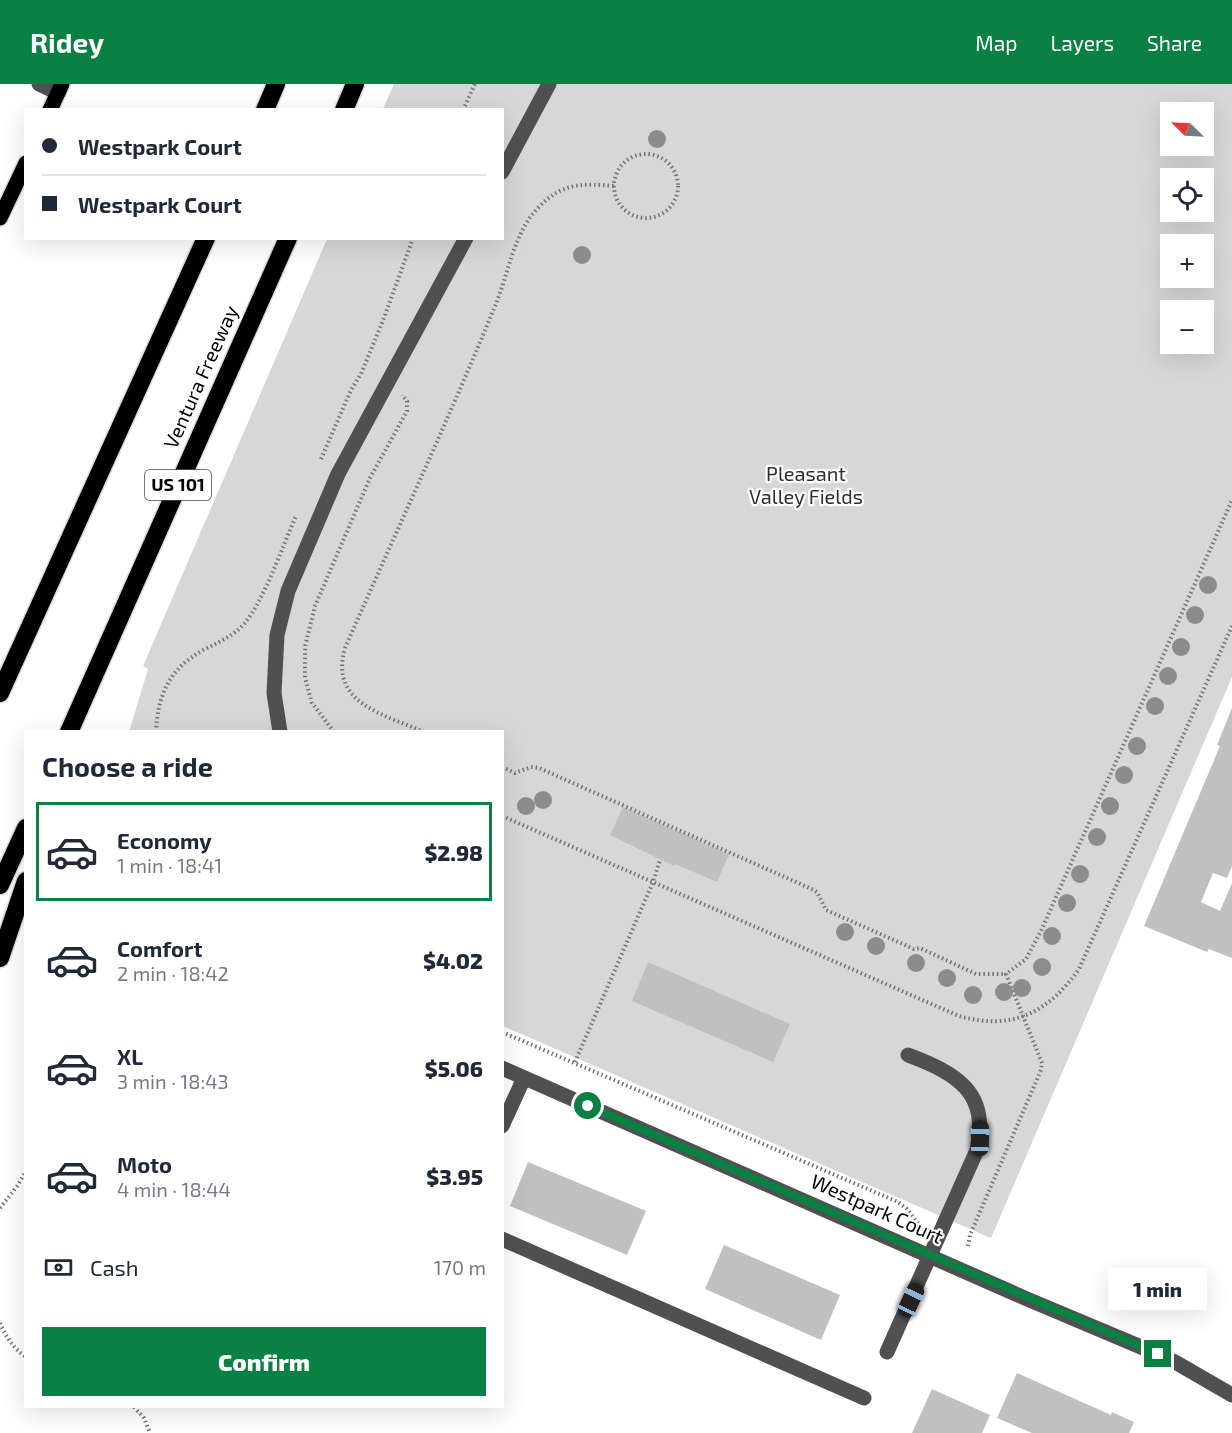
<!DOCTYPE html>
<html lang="en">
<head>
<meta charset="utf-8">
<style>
  body { margin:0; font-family:"Exo 2",sans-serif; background:#f6f6f7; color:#1f2937; height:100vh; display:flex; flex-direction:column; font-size:22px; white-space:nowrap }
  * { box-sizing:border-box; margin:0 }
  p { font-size:20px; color:#747a83 }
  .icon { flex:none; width:33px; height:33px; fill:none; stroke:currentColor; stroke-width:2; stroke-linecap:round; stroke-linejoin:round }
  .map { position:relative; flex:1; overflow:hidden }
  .panel { position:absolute; left:24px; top:646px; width:480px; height:678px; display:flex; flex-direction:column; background:#fff; border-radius:0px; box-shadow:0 6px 24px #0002 }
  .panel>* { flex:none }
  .banner { position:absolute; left:24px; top:24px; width:480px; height:132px; border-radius:0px; box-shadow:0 6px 24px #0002; display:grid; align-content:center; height:132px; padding:0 18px; background:#fff }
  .needle { width:39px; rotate:294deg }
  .controls { position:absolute; left:1160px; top:18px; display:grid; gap:12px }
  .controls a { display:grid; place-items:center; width:54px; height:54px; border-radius:0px; background:#fff; box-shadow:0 6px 24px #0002; font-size:30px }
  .end { position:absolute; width:27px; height:27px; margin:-14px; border:8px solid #0b8043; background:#fff; box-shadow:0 0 0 3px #fff }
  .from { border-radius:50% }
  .bubble { position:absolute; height:42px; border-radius:0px; background:#fff; box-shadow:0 6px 24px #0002; font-size:20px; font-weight:800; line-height:42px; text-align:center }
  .car { position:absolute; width:18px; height:36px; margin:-18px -9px; border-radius:8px; box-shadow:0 0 4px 2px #0007; background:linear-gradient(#222 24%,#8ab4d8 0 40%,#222 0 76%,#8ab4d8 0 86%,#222 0) }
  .banner b { display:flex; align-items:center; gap:21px; height:57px; font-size:22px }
  .banner b+b { border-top:2px solid #e0e1e3 }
  .banner i { width:15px; height:15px; background:#1f2937 }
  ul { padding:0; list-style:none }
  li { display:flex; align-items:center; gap:18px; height:99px; margin:0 12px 9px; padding:0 6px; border:3px solid transparent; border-radius:0px }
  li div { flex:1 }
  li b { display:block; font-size:22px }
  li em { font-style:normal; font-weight:800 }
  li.active { border-color:#0b8043 }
  li>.icon { width:54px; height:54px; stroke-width:1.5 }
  h2 { padding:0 18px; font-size:27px; line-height:72px }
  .pay { display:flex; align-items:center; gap:15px; height:66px; padding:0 18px; font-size:22px }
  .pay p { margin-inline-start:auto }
  .button { display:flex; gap:12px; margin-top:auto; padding:12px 18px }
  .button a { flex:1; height:69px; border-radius:0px; background:#0b8043; color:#fff; font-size:24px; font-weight:800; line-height:69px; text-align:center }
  header { display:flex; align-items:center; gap:36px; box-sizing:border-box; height:84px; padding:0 30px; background:#0b8043; color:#fff }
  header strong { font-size:28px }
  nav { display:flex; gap:33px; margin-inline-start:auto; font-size:21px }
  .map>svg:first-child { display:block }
  .green { fill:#d7d7d7; fill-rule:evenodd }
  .building { fill:#c0c0c0 }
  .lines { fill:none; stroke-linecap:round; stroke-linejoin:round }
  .major-casing { stroke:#dbdbdb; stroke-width:18 }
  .highway-casing { stroke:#dbdbdb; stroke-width:21 }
  .path { stroke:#727272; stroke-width:4; stroke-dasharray:1.5 3; stroke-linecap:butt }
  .minor { stroke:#505050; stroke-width:15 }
  .major { stroke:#000; stroke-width:15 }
  .highway { stroke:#000; stroke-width:18 }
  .tree { fill:#8c8c8c }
  .route { stroke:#0b8043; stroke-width:8 }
  .labels { text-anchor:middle; stroke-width:4.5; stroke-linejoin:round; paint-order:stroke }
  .shield { fill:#fff; stroke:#4c4c4c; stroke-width:1.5 }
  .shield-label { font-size:18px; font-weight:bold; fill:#000 }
  .street-label { font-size:20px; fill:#000; stroke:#fff }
  .park-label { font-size:20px; fill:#2e2e2e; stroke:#fff }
</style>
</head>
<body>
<header>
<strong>Ridey</strong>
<nav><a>Map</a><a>Layers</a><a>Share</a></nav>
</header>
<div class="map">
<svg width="1232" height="1349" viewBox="0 0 1232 1349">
  <rect width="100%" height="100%" fill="#fff"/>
  <path class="green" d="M394,0H1232V593L991,1154L503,942L502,648H129L148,585L143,582L327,155L502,154V26L383,25ZM1170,28H1203V62H1170ZM1170,94H1203V128H1170ZM1170,160H1203V194H1170ZM1170,226H1203V260H1170Z"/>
  <g class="building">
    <polygon points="1232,624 1232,782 1227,794 1213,789 1201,818 1220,827 1232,799 1232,874 1209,865 1207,868 1144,842 1220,662 1217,661"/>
    <polygon points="623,723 729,770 717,798 675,780 674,782 610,751"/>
    <polygon points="648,878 790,940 773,978 632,917"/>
    <polygon points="528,1078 646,1127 627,1171 510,1122"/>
    <polygon points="724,1161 840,1211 821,1256 705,1205"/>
    <polygon points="1017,1289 1111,1331 1112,1328 1134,1338 1129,1349 1032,1349 997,1334"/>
    <polygon points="932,1305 990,1331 982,1349 912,1349"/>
  </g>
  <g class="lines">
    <g class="major-casing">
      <g id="major">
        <polyline points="50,26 62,0"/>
        <polyline points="0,134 26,79"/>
      </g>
    </g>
    <g class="highway-casing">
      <g id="highway">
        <polyline points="265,26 276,0"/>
        <polyline points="344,26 355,0"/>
        <polyline points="0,609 206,154"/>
        <polyline points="69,648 288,154"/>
        <polyline points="0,801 26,744"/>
        <polyline points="0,874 26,797"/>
      </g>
    </g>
    <g class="path">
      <polyline points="463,26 475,0"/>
      <circle cx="646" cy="102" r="32"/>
      <polyline points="321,375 351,306 361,290 384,234 413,154"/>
      <path d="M156,648C158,609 170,584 205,565C219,558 233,552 244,540C265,515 282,463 296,432"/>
      <polyline points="334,648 312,619 305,594 305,563 315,522 370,394 407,327 407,317 402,311"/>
      <path d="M424,648C384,630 329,620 345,564C395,450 448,337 495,222C509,189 513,149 539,123C561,99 583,99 614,102"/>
      <polyline points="502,683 515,689 531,683 539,684 814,806 817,808 826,826 914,865 920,864 976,890 1006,890"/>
      <path d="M502,732L959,932C1012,947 1048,929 1079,885L1232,542"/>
      <polyline points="502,948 898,1118 907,1125 919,1141"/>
      <polyline points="575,978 653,798 660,776"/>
      <polyline points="0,1124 18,1101 26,1087"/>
      <polyline points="968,1162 970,1151 1041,986 1042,979 1006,890 1026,875 1041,847 1232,416"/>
      <path d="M0,1239C6,1253 13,1264 26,1273"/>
      <polyline points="134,1323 144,1334 150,1349"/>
    </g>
    <g class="minor">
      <polyline points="39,0 58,9"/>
      <polyline points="502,88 549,0"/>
      <polyline points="280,648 274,609 277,551 288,507 338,390 466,154"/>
      <polyline points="502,984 1027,1215 1141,1263 1175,1278 1232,1311"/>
      <polyline points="502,1042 524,994"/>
      <polyline points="502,1155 864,1314"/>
      <path d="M887,1268L977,1066C990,1008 956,989 908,971"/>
    </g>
    <use href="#major" class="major"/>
    <use href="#highway" class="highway"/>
  </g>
  <g class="tree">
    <circle cx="657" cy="55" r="9"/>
    <circle cx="582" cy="171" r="9"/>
    <circle cx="1208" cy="501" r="9"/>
    <circle cx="1195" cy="531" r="9"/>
    <circle cx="1181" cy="563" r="9"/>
    <circle cx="1168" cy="592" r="9"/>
    <circle cx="1155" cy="622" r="9"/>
    <circle cx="1137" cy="662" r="9"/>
    <circle cx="1124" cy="691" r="9"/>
    <circle cx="543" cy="716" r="9"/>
    <circle cx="526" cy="722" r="9"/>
    <circle cx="1110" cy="722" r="9"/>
    <circle cx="1097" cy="753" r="9"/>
    <circle cx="1080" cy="790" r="9"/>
    <circle cx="1067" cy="819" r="9"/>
    <circle cx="845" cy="848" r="9"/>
    <circle cx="1052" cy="852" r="9"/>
    <circle cx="876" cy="862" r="9"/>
    <circle cx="916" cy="879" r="9"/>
    <circle cx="1042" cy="883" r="9"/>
    <circle cx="947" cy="894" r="9"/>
    <circle cx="1022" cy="904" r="9"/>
    <circle cx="1004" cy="908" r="9"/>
    <circle cx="973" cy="911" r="9"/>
  </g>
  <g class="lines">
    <polyline class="route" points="588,1022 1158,1270"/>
  </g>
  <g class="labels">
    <rect class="shield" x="145" y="386" width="66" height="30" rx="4.5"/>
    <g class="shield-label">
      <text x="178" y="407">US 101</text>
    </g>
    <g class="street-label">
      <text transform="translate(201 293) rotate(-66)" y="7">Ventura Freeway</text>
      <text transform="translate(877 1125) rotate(24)" y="7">Westpark Court</text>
    </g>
    <g class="park-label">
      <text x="806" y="397">Pleasant<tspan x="806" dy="23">Valley Fields</tspan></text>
    </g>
  </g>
</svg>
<div class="controls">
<a><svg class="needle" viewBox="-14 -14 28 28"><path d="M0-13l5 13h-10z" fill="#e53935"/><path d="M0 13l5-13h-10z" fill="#747a83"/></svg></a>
<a><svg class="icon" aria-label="locate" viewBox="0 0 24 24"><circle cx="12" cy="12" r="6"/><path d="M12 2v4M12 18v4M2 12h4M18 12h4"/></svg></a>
<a>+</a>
<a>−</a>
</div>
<i class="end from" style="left:588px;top:1022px"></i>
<i class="end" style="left:1158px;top:1270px"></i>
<div class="bubble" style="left:1108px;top:1184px;width:99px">1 min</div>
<i class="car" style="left:980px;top:1054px;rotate:1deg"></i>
<i class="car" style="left:911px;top:1216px;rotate:25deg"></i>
<div class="banner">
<b><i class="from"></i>Westpark Court</b>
<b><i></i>Westpark Court</b>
</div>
<section class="panel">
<h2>Choose a ride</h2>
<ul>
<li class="active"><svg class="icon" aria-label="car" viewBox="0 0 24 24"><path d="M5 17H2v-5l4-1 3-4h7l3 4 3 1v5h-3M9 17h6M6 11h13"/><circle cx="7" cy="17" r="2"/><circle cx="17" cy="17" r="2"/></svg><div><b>Economy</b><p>1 min · 18:41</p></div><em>$2.98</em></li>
<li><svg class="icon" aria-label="car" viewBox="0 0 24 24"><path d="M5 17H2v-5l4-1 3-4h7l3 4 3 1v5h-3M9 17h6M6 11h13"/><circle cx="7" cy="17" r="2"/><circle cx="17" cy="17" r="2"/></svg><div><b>Comfort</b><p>2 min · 18:42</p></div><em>$4.02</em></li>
<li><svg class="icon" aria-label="car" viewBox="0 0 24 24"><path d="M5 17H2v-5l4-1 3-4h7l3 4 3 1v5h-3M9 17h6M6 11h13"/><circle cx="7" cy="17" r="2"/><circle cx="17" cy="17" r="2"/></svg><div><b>XL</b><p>3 min · 18:43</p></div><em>$5.06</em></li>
<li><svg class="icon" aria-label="car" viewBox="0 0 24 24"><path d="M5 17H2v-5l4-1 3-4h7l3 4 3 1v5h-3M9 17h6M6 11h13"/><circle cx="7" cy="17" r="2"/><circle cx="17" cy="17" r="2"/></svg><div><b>Moto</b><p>4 min · 18:44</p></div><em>$3.95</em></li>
</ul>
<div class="pay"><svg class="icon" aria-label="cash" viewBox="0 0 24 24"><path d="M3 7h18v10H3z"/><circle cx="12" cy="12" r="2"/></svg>Cash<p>170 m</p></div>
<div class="button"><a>Confirm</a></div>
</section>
</div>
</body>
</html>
